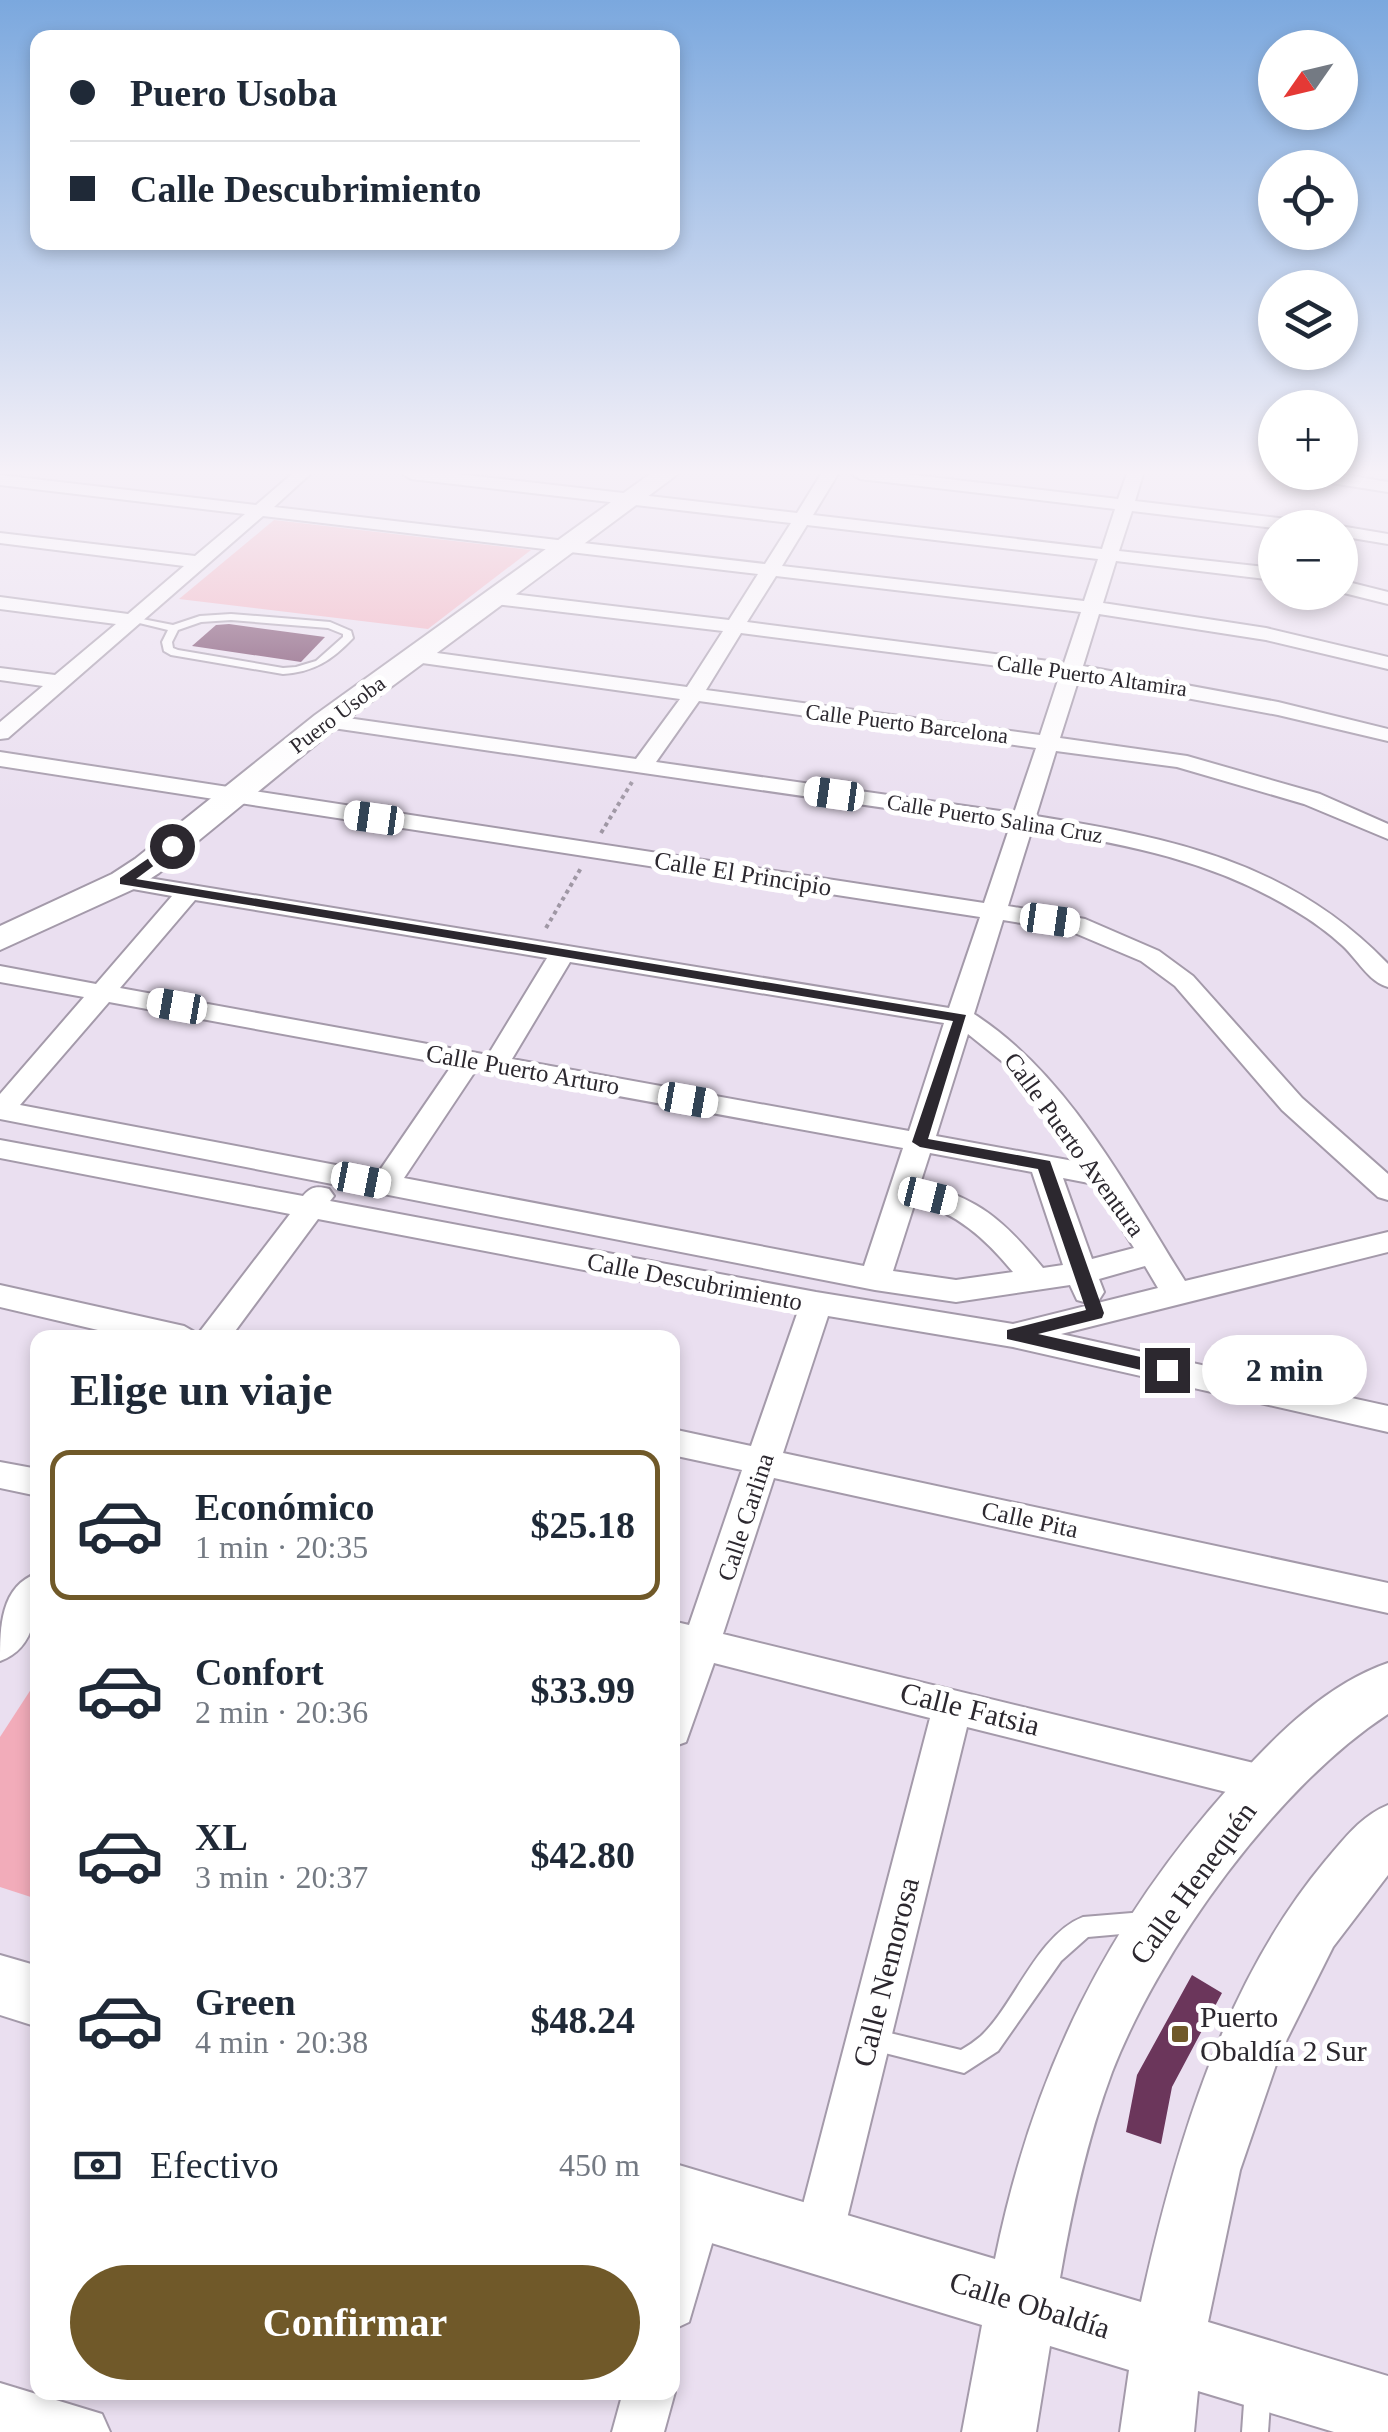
<!DOCTYPE html>
<html lang="es">
<head>
<meta charset="utf-8">
<style>
  body { margin:0; font-family:"Times New Roman",serif; background:#f2f2f3; color:#1f2937; height:100vh; display:flex; flex-direction:column; font-size:38px; white-space:nowrap }
  * { box-sizing:border-box; margin:0 }
  p { font-size:32px; color:#747a83 }
  .icon { flex:none; width:55px; height:55px; fill:none; stroke:currentColor; stroke-width:2; stroke-linecap:round; stroke-linejoin:round }
  .map { position:relative; flex:1; overflow:hidden }
  .side { position:absolute; left:30px; top:1330px; width:650px; height:1070px; display:flex; flex-direction:column; background:#fff; border-radius:20px; box-shadow:0 5px 15px #0003 }
  .side>* { flex:none }
  .hud { position:absolute; left:30px; top:30px; width:650px; height:220px; border-radius:20px; box-shadow:0 5px 15px #0003; display:grid; align-content:center; height:220px; padding:0 40px; background:#fff }
  .needle { width:65px; rotate:236deg }
  .buttons { position:absolute; left:1258px; top:30px; display:grid; gap:20px }
  .buttons a { display:grid; place-items:center; width:100px; height:100px; border-radius:50%; background:#fff; box-shadow:0 5px 15px #0003; font-size:50px }
  .end { position:absolute; width:45px; height:45px; margin:-22px; border:12px solid #2c282f; background:#fff; box-shadow:0 0 0 5px #fff }
  .from { border-radius:50% }
  .bubble { position:absolute; height:70px; border-radius:35px; background:#fff; box-shadow:0 5px 15px #0003; font-size:32px; font-weight:700; line-height:70px; text-align:center }
  .car { position:absolute; width:30px; height:60px; margin:-30px -15px; border-radius:12px; box-shadow:0 0 8px 2px #0007; background:linear-gradient(#fff 24%,#345 0 40%,#fff 0 76%,#345 0 86%,#fff 0) }
  .hud b { display:flex; align-items:center; gap:35px; height:95px; font-size:38px }
  .hud b+b { border-top:2px solid #e0e1e3 }
  .hud i { width:25px; height:25px; background:#1f2937 }
  ul { padding:0; list-style:none }
  li { display:flex; align-items:center; gap:30px; height:150px; margin:0 20px 15px; padding:0 20px; border:5px solid transparent; border-radius:20px }
  li div { flex:1 }
  li b { display:block; font-size:38px }
  li em { font-style:normal; font-weight:700 }
  li.on { border-color:#705929 }
  li>.icon { width:90px; height:90px; stroke-width:1.5 }
  h2 { padding:0 40px; font-size:45px; line-height:120px }
  .pay { display:flex; align-items:center; gap:25px; height:110px; padding:0 40px; font-size:38px }
  .pay p { margin-inline-start:auto }
  .action { display:flex; gap:20px; margin-top:auto; padding:20px 40px }
  .action a { flex:1; height:115px; border-radius:60px; background:#705929; color:#fff; font-size:40px; font-weight:700; line-height:115px; text-align:center }
  .map>svg:first-child { display:block }
  .green { fill:#f2acba }
  .building { fill:#6b365b }
  .lines { fill:none; stroke-linecap:round; stroke-linejoin:round }
  .lane-casing { stroke:#a49aaa; stroke-width:4 }
  .street-casing { stroke:#a49aaa; stroke-width:4 }
  .secondary-casing { stroke:#a49aaa; stroke-width:4 }
  .path { stroke:#9f97a4; stroke-width:4; stroke-dasharray:4 4; stroke-linecap:butt }
  .lane { fill:#fff; fill-rule:evenodd }
  .street { fill:#fff; fill-rule:evenodd }
  .secondary { fill:#fff; fill-rule:evenodd }
  .route { fill:#2c282f }
  .poi-dot { fill:#705929; stroke:#fff; stroke-width:4 }
  .labels { text-anchor:middle; stroke-width:10; stroke-linejoin:round; paint-order:stroke }
  .far-street-label { font-size:22px; fill:#2c282f; stroke:#fff }
  .street-label { font-size:25px; fill:#2c282f; stroke:#fff }
  .near-street-label { font-size:30px; fill:#2c282f; stroke:#fff }
  .near-poi-label { font-size:30px; fill:#2c282f; stroke:#fff; text-anchor:start }
</style>
</head>
<body>
<div class="map">
<svg width="1388" height="2432" viewBox="0 0 1388 2432">
  <rect width="100%" height="100%" fill="#eadff0"/>
  <g class="green">
    <polygon points="274,520 531,550 428,629 179,599"/>
    <polygon points="37,1680 37,1899 0,1887 0,1737"/>
  </g>
  <g class="building">
    <polygon points="229,624 325,637 301,662 192,646 216,625"/>
    <polygon points="1192,1975 1222,1993 1172,2087 1161,2144 1126,2132 1137,2075"/>
  </g>
  <g class="lines">
    <g class="lane-casing">
      <g id="lane">
        <path d="M231,614L330,622L351,631L353,638C332,660 314,672 283,674L171,655L164,651L162,642L168,630L127,620L132,617L173,625L200,616ZM231,620L328,628L343,634V637L316,661L296,667L283,668L178,650L173,648L172,642L178,630L201,622Z"/>
        <path d="M1144,1912L1152,1915L1155,1922L1152,1929L1144,1932L1088,1937L1061,1961L998,2051L964,2073L865,2048L862,2040L865,2032L873,2029L961,2050C968,2046 975,2041 981,2036C1015,2004 1037,1935 1083,1917Z"/>
        <polygon points="1258,2376 1267,2380 1271,2389 1268,2432 1242,2432 1245,2389 1249,2380"/>
      </g>
    </g>
    <g class="street-casing">
      <g id="street">
        <path d="M292,474H310L274,507L765,564L791,523L411,479L403,474H457L797,513L821,474H838L813,515L1102,549L1115,509L860,479L852,474H905L1118,499L1127,474H1143L1135,501L1321,523L1329,528H1275L1132,511L1119,551L1275,568V580L1116,561L1103,603L1266,628L1388,657V669L1266,640L1099,614L1083,666L1278,702L1388,729V741L1278,715L1079,678L1060,738L1187,756L1320,794L1388,824V839L1304,804L1177,767L1056,751L1036,816C1171,838 1289,861 1388,964V987C1369,982 1357,959 1343,946C1329,933 1311,920 1294,910C1212,860 1125,844 1032,829L1008,906L1085,919L1159,951L1193,976L1302,1098L1388,1174V1200L1378,1197L1282,1110L1175,986L1141,961L1070,931L1003,920L974,1014C1069,1075 1127,1189 1185,1281L1388,1232V1252L1061,1334L1388,1406V1432L1013,1347L828,1316L783,1453L1388,1583V1613L774,1478L723,1634L1266,1766L1280,1771L1286,1784L1280,1797L1266,1802L967,1727L842,2239L835,2256L818,2263L801,2256L794,2239L930,1718L714,1663L686,1742L672,1747V1672L679,1654L672,1653V1621L689,1625L742,1470L672,1455V1429L751,1446L798,1311L318,1219L230,1338H132L0,1307V1285L184,1326L198,1334L290,1214L0,1158V1140L303,1196C311,1186 318,1186 329,1189L334,1196L330,1201L816,1292L1013,1324L1158,1288L1145,1266L1099,1279L1104,1292L1099,1300L1088,1303L1077,1300L1070,1285L956,1302L875,1290L0,1119V1094L84,997L0,982V966L96,984L172,896L116,886L112,881L116,876L124,874L949,1008L980,917L0,766V752L984,903L1010,826L326,727L315,721L326,715L636,759L680,699L415,662L405,656L415,650L687,687L723,631L495,604L486,598L495,592L729,620L758,574L263,516L8,738L0,739V722L43,686L0,680V668L55,675L116,624L0,609V597L128,614L184,566L0,543V533L195,556L245,514L0,485V475L256,505ZM807,525L1098,559L1084,601L782,566ZM776,576L1081,612L1064,663L747,622ZM741,633L1060,674L1040,735L706,690ZM699,701L1036,748L1014,813L656,762ZM195,900L547,958L488,1055L120,988ZM570,962L944,1023L909,1131L512,1059ZM109,1002L452,1065L378,1173L20,1105ZM968,1034L1014,1071L1079,1162L936,1136ZM476,1070L903,1148L864,1266L404,1178ZM930,1153L1032,1172L1063,1265L1043,1268C1005,1222 980,1198 920,1184ZM1063,1178L1094,1184L1134,1248L1092,1259ZM915,1202C956,1212 986,1239 1013,1272L956,1280L893,1271Z"/>
        <polygon points="1298,474 1339,474 1388,482 1388,492 1306,479"/>
        <polygon points="1340,526 1388,534 1388,544 1340,536 1340,528 1334,528"/>
        <polygon points="1340,580 1388,592 1388,604 1340,592"/>
        <polygon points="0,1462 38,1469 38,1496 0,1488"/>
        <path d="M38,1573C38,1606 37,1648 0,1661C0,1628 0,1586 38,1573Z"/>
        <polygon points="699,2182 716,2189 723,2206 689,2322 672,2330 672,2215 682,2189"/>
        <polygon points="0,2383 102,2414 110,2432 0,2432"/>
        <polygon points="672,2387 675,2392 664,2432 612,2432 623,2392 672,2392"/>
      </g>
    </g>
    <g class="secondary-casing">
      <g id="secondary">
        <polygon points="650,474 678,474 337,727 159,873 136,888 0,950 0,926 112,874 135,859 315,715"/>
        <path d="M1388,1663V1714C1277,1786 1160,1949 1112,2072C1087,2139 1072,2208 1060,2278L1141,2302C1175,2148 1223,1983 1326,1860C1345,1838 1361,1816 1388,1805V1875L1333,1947L1280,2053L1240,2170L1208,2322L1388,2376V2432H1334L1198,2391L1194,2432H1120L1129,2370L1050,2346L1036,2432H962L982,2325L672,2231V2163L995,2259C1033,2073 1106,1924 1233,1783C1276,1735 1327,1684 1388,1663Z"/>
        <polygon points="0,1955 38,1966 38,2027 0,2015"/>
      </g>
    </g>
    <g class="path">
      <polyline points="601,833 632,782"/>
      <polyline points="546,928 581,868"/>
    </g>
    <use href="#lane" class="lane"/>
    <use href="#street" class="street"/>
    <use href="#secondary" class="secondary"/>
  </g>
  <linearGradient id="sky" x2="0" y2="1"><stop stop-color="#7ba8de"/><stop offset="0.58" stop-color="#f6f1f8"/><stop offset="1" stop-color="#f6f1f8" stop-opacity="0"/></linearGradient>
  <rect width="1388" height="815" fill="url(#sky)"/>
  <polygon class="route" points="172,842 176,844 176,849 136,879 966,1015 928,1139 1050,1161 1104,1313 1102,1318 1038,1334 1167,1363 1176,1370 1167,1376 1007,1339 1007,1330 1086,1310 1038,1169 920,1147 912,1142 953,1021 120,884 120,878"/>
  <rect class="poi-dot" x="1170" y="2024" width="20" height="20" rx="5"/>
  <g class="labels">
    <g class="far-street-label">
      <text transform="translate(1092 675) rotate(8)" y="8">Calle Puerto Altamira</text>
      <text transform="translate(337 714) rotate(-37)" y="8">Puero Usoba</text>
      <text transform="translate(907 723) rotate(7)" y="8">Calle Puerto Barcelona</text>
      <text transform="translate(995 818) rotate(9)" y="8">Calle Puerto Salina Cruz</text>
    </g>
    <g class="street-label">
      <text transform="translate(743 873) rotate(9)" y="9">Calle El Principio</text>
      <text transform="translate(523 1069) rotate(10)" y="9">Calle Puerto Arturo</text>
      <text transform="translate(1075 1144) rotate(54)" y="9">Calle Puerto Aventura</text>
      <text transform="translate(695 1281) rotate(11)" y="9">Calle Descubrimiento</text>
      <text transform="translate(745 1517) rotate(-72)" y="9">Calle Carlina</text>
      <text transform="translate(1030 1519) rotate(12)" y="9">Calle Pita</text>
    </g>
    <g class="near-street-label">
      <text transform="translate(970 1709) rotate(14)" y="10">Calle Fatsia</text>
      <text transform="translate(1193 1883) rotate(-54)" y="10">Calle Henequén</text>
      <text transform="translate(886 1972) rotate(-76)" y="10">Calle Nemorosa</text>
      <text transform="translate(1030 2305) rotate(17)" y="10">Calle Obaldía</text>
    </g>
    <g class="near-poi-label">
      <text x="1200" y="2027">Puerto<tspan x="1200" dy="34">Obaldía 2 Sur</tspan></text>
    </g>
  </g>
</svg>
<div class="buttons">
<a><svg class="needle" viewBox="-14 -14 28 28"><path d="M0-13l5 13h-10z" fill="#e53935"/><path d="M0 13l5-13h-10z" fill="#747a83"/></svg></a>
<a><svg class="icon" aria-label="locate" viewBox="0 0 24 24"><circle cx="12" cy="12" r="6"/><path d="M12 2v4M12 18v4M2 12h4M18 12h4"/></svg></a>
<a><svg class="icon" aria-label="layers" viewBox="0 0 24 24"><path d="M12 4l9 5-9 5-9-5zM3 14l9 5 9-5"/></svg></a>
<a>+</a>
<a>−</a>
</div>
<i class="end from" style="left:172px;top:846px"></i>
<i class="end" style="left:1167px;top:1370px"></i>
<div class="bubble" style="left:1202px;top:1335px;width:165px">2 min</div>
<i class="car" style="left:834px;top:794px;rotate:278deg"></i>
<i class="car" style="left:374px;top:818px;rotate:278deg"></i>
<i class="car" style="left:1050px;top:920px;rotate:98deg"></i>
<i class="car" style="left:177px;top:1006px;rotate:280deg"></i>
<i class="car" style="left:688px;top:1100px;rotate:100deg"></i>
<i class="car" style="left:361px;top:1180px;rotate:101deg"></i>
<i class="car" style="left:928px;top:1196px;rotate:104deg"></i>
<div class="hud">
<b><i class="from"></i>Puero Usoba</b>
<b><i></i>Calle Descubrimiento</b>
</div>
<section class="side">
<h2>Elige un viaje</h2>
<ul>
<li class="on"><svg class="icon" aria-label="car" viewBox="0 0 24 24"><path d="M5 17H2v-5l4-1 3-4h7l3 4 3 1v5h-3M9 17h6M6 11h13"/><circle cx="7" cy="17" r="2"/><circle cx="17" cy="17" r="2"/></svg><div><b>Económico</b><p>1 min · 20:35</p></div><em>$25.18</em></li>
<li><svg class="icon" aria-label="car" viewBox="0 0 24 24"><path d="M5 17H2v-5l4-1 3-4h7l3 4 3 1v5h-3M9 17h6M6 11h13"/><circle cx="7" cy="17" r="2"/><circle cx="17" cy="17" r="2"/></svg><div><b>Confort</b><p>2 min · 20:36</p></div><em>$33.99</em></li>
<li><svg class="icon" aria-label="car" viewBox="0 0 24 24"><path d="M5 17H2v-5l4-1 3-4h7l3 4 3 1v5h-3M9 17h6M6 11h13"/><circle cx="7" cy="17" r="2"/><circle cx="17" cy="17" r="2"/></svg><div><b>XL</b><p>3 min · 20:37</p></div><em>$42.80</em></li>
<li><svg class="icon" aria-label="car" viewBox="0 0 24 24"><path d="M5 17H2v-5l4-1 3-4h7l3 4 3 1v5h-3M9 17h6M6 11h13"/><circle cx="7" cy="17" r="2"/><circle cx="17" cy="17" r="2"/></svg><div><b>Green</b><p>4 min · 20:38</p></div><em>$48.24</em></li>
</ul>
<div class="pay"><svg class="icon" aria-label="cash" viewBox="0 0 24 24"><path d="M3 7h18v10H3z"/><circle cx="12" cy="12" r="2"/></svg>Efectivo<p>450 m</p></div>
<div class="action"><a>Confirmar</a></div>
</section>
</div>
</body>
</html>
